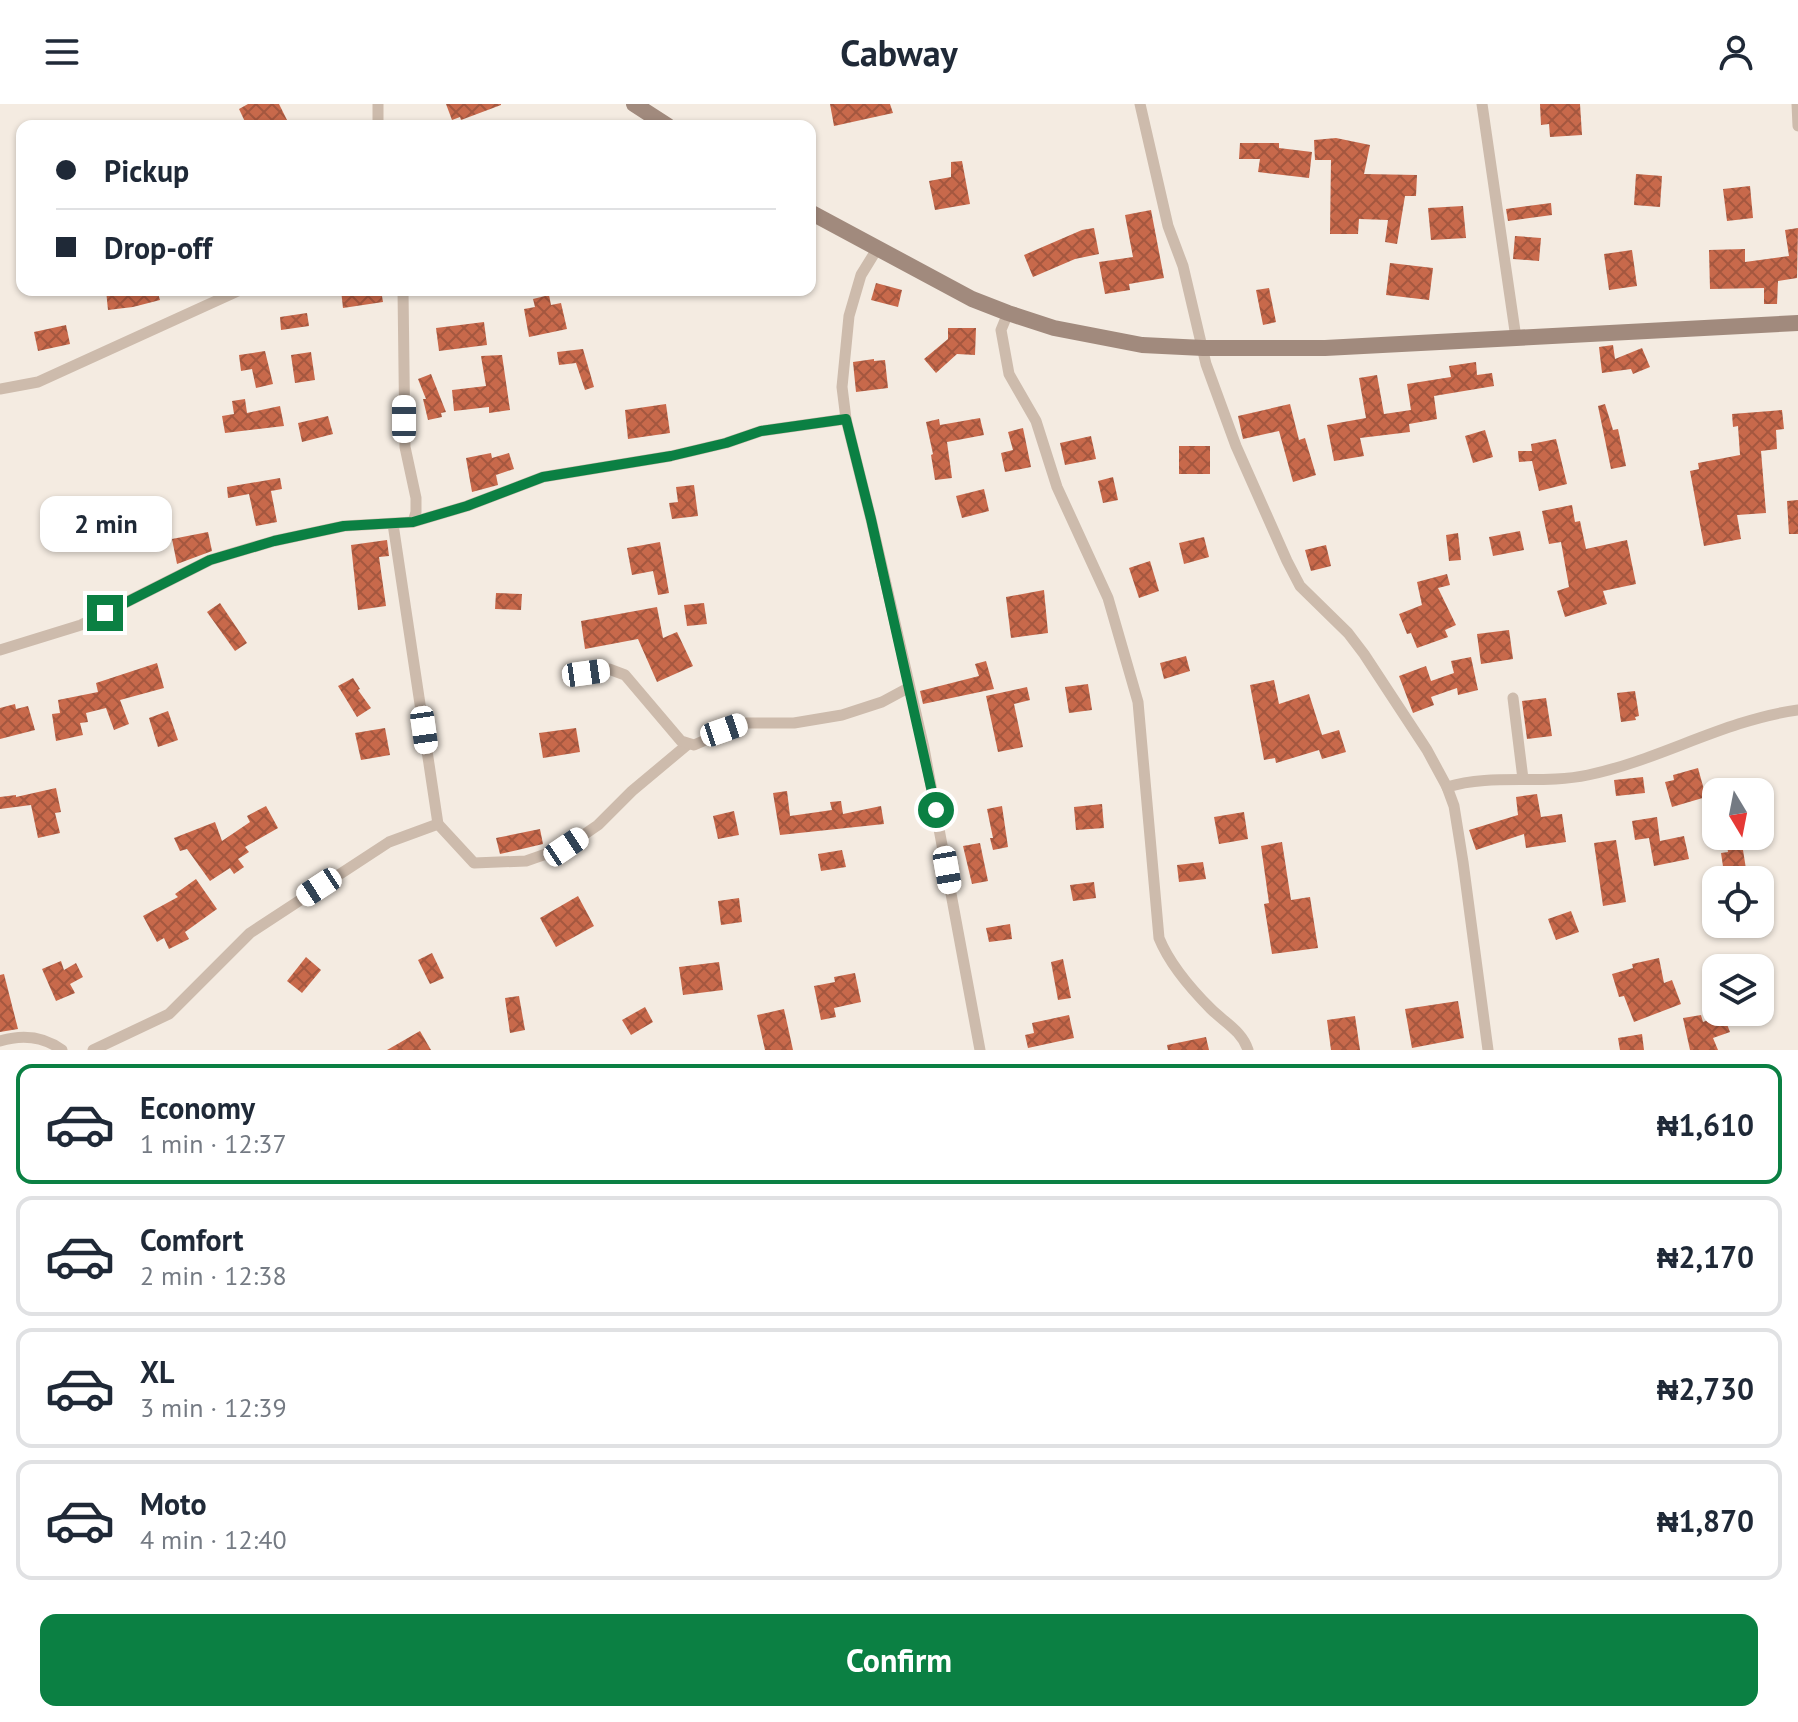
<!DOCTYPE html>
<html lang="en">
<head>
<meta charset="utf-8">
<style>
  body { margin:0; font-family:"PT Sans",sans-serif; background:#f6f6f7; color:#1f2937; height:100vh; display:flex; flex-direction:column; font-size:30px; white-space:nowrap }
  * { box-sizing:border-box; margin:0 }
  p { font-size:26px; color:#747a83 }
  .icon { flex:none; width:44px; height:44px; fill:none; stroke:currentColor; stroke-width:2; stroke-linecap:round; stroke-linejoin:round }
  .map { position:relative; height:946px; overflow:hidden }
  .panel { display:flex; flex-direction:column; background:#fff; flex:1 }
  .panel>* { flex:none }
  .hud { position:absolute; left:16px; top:16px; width:800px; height:176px; border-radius:16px; box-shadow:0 2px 6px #0004; display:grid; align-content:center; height:176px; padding:0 40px; background:#fff }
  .needle { width:52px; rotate:170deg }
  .buttons { position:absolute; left:1702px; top:674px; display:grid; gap:16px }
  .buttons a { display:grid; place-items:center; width:72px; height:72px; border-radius:16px; background:#fff; box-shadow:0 2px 6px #0004; font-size:40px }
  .end { position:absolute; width:36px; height:36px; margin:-18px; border:10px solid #0b8043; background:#fff; box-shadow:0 0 0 4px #fff }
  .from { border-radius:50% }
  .bubble { position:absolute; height:56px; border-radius:16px; background:#fff; box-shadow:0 2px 6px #0004; font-size:26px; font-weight:700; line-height:56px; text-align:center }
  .car { position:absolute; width:24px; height:48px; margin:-24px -12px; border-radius:10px; box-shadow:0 0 6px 2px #0007; background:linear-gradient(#fff 24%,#345 0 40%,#fff 0 76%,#345 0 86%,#fff 0) }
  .hud b { display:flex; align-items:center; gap:28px; height:76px; font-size:30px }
  .hud b+b { border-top:2px solid #e0e1e3 }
  .hud i { width:20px; height:20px; background:#1f2937 }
  ul { padding:14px 0 0; list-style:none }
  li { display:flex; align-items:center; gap:24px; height:120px; margin:0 16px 12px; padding:0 24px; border:4px solid #e0e1e3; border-radius:16px }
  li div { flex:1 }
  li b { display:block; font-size:30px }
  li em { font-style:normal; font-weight:700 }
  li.active { border-color:#0b8043 }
  li>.icon { width:72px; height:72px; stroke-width:1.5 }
  .button { display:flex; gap:16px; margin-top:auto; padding:16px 40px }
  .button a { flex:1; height:92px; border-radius:16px; background:#0b8043; color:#fff; font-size:32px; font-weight:700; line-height:92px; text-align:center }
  header { display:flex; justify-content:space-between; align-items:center; height:104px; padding:0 40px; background:#fff; font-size:36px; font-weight:700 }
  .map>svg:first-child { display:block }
  .building { fill:url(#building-cross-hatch) }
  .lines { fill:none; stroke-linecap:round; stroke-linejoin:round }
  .minor { stroke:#cdbbac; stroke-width:11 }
  .secondary { stroke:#a18a7d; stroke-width:16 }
  .route { stroke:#0b8043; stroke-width:10 }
</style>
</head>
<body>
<header><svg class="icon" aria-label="menu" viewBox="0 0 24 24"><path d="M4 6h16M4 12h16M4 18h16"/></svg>Cabway<svg class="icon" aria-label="person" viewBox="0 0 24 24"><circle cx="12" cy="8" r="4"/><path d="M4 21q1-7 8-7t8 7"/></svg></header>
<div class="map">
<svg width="1798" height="946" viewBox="0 0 1798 946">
  <defs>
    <pattern id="building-cross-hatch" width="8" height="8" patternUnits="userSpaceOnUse" patternTransform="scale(2)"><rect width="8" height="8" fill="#c8694b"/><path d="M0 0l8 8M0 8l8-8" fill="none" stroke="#a4573f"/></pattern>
  </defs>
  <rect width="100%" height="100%" fill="#f4ebe1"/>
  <g class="building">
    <polygon points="248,0 279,0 290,22 247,22 239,5"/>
    <polygon points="446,0 501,0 501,1 461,16 460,13 452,16"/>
    <polygon points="830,0 890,0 893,9 834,22"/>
    <polygon points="1540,0 1580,0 1582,31 1550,33 1549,20 1541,21"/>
    <polygon points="1336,34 1370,41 1364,70 1417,71 1416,92 1405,92 1397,140 1385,138 1388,116 1359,115 1358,130 1330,130 1331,56 1315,56 1314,36"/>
    <polygon points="1240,39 1279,39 1279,44 1312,48 1309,74 1258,68 1260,55 1239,55"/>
    <polygon points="962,57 970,100 935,106 929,77 951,73 951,58"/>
    <polygon points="1636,70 1662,72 1660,103 1634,101"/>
    <polygon points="1750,82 1753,114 1727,117 1723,85"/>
    <polygon points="1551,99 1552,111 1508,117 1506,105"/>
    <polygon points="1463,102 1466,134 1431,136 1428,104"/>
    <polygon points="1151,106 1164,174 1129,180 1130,186 1105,190 1099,158 1133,153 1125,111"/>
    <polygon points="1094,124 1099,150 1075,155 1033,173 1024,151 1082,126"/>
    <polygon points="1798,124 1797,174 1778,177 1777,200 1764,200 1764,184 1710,185 1709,146 1745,145 1745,158 1789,152 1785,126"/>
    <polygon points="1515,132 1541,134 1539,157 1513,155"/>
    <polygon points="1632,146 1637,182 1609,186 1604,150"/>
    <polygon points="1390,159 1433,164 1429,196 1386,191"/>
    <polygon points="876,179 902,186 898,203 871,196"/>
    <polygon points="1269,184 1276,218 1263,221 1256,186"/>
    <polygon points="106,186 157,186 160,196 133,203 108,206"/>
    <polygon points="341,186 381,186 383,198 343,204"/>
    <polygon points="549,191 551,201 561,199 567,225 529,233 524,205 535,203 533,195"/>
    <polygon points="307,209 309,222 281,226 280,213"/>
    <polygon points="484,218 487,241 439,247 436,224"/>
    <polygon points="66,221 70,240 38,247 34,228"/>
    <polygon points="948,224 976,224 975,251 957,250 936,269 924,255 948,235"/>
    <polygon points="1613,241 1615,255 1642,244 1650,263 1633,270 1631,265 1602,269 1599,243"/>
    <polygon points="583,245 594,283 585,286 576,259 559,261 557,248"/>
    <polygon points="265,247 273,280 256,284 252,265 241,267 239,251"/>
    <polygon points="311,248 315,276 295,279 291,251"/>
    <polygon points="502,251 510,306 489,309 489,303 454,307 452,286 486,282 481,252"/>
    <polygon points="874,255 874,257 885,256 888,284 856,288 853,258"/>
    <polygon points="1476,258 1477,271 1492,269 1494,282 1434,292 1437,315 1409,320 1410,328 1360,334 1364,352 1334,357 1327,321 1366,314 1359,274 1377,271 1384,310 1411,306 1407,280 1451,273 1449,262"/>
    <polygon points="431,270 446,308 441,309 442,313 428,316 423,295 426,295 418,275"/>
    <polygon points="245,295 247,309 280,302 284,322 225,329 222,312 234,310 232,297"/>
    <polygon points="666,300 670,329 628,335 625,306"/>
    <polygon points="1290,300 1299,336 1305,334 1316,371 1293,378 1279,327 1243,335 1238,312"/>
    <polygon points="1605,300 1613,326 1618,325 1626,362 1611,365 1598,302"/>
    <polygon points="1782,306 1784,325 1776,326 1777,345 1761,347 1766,409 1737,411 1741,435 1704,442 1690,367 1699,365 1698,359 1740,351 1738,322 1733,323 1732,310"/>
    <polygon points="328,312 333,330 302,338 298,319"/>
    <polygon points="980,314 984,331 947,338 952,374 935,376 931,351 933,350 926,318 939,315 940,321"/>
    <polygon points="1023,324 1031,363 1005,368 1001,349 1013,346 1008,328"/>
    <polygon points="1485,326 1493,353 1473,359 1465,332"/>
    <polygon points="1091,332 1096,355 1065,361 1060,339"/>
    <polygon points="1556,335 1567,380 1539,387 1532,357 1519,358 1518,347 1532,347 1531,340"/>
    <rect x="1179" y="342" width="31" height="28"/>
    <polygon points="491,349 492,354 509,349 514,365 496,371 498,381 472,388 466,354"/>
    <polygon points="1113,373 1118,396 1103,399 1098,377"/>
    <polygon points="280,374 282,385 271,387 277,418 256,422 249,390 228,394 227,383"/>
    <polygon points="694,381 698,412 672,415 669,399 678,398 676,383"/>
    <polygon points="984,385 989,407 962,414 956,392"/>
    <polygon points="1798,396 1798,430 1789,430 1787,397"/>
    <polygon points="1572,401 1575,418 1580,417 1586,445 1627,436 1636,480 1603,487 1607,500 1565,513 1557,487 1569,483 1561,438 1549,440 1542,407"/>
    <polygon points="1520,427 1524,446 1493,452 1489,433"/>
    <polygon points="208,428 212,447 177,460 172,435"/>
    <polygon points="1458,429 1461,456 1449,457 1446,431"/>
    <polygon points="1204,433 1209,453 1184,460 1179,439"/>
    <polygon points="387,436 389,452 379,453 386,502 358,506 351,441"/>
    <polygon points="660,438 669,489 658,491 653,467 632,471 627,444"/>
    <polygon points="1326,441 1331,462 1311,467 1305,446"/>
    <polygon points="1150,457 1159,487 1139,494 1129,464"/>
    <polygon points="1447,470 1450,481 1438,484 1456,521 1445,526 1448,533 1417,544 1411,529 1407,530 1399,510 1422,501 1417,478"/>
    <polygon points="1044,486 1048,529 1011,534 1006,493"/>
    <polygon points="496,489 522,490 521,506 495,505"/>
    <polygon points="220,499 247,539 235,547 207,508"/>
    <polygon points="704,499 707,520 687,522 684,501"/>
    <polygon points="657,503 663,534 677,528 693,562 657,578 638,535 585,545 581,517"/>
    <polygon points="1509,526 1513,555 1481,560 1477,530"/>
    <polygon points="1186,552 1190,567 1164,575 1160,559"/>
    <polygon points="1471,553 1478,586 1458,591 1457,584 1431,593 1434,601 1413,609 1399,572 1426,562 1431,577 1454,569 1451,557"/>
    <polygon points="986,557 994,585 923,600 920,587 979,572 975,560"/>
    <polygon points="157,559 164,584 120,596 129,620 114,626 106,604 86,609 88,618 80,619 83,631 56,637 52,610 60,609 58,596 98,588 96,579"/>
    <polygon points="353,574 360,585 358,586 371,604 357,613 338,582"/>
    <polygon points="1274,576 1279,600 1309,590 1322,631 1339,626 1346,648 1322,655 1319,646 1276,659 1275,654 1264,656 1250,581"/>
    <polygon points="1088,580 1092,606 1069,609 1065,583"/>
    <polygon points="1027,583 1030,596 1014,600 1023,643 998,648 986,592"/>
    <polygon points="1635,587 1639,612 1635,613 1636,616 1621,618 1617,589"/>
    <polygon points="1546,594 1552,632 1527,635 1522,597"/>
    <polygon points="15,600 16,605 28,602 35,626 0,635 0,604"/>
    <polygon points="168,607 178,636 158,643 149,614"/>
    <polygon points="385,624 390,651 361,656 355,629"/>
    <polygon points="576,624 580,648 543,654 539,629"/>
    <polygon points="1698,664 1706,693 1672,703 1665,678 1674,676 1673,671"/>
    <polygon points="1643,673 1645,689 1616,692 1614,676"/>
    <polygon points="56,684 61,708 55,709 60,729 38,734 31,701 0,705 0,693 16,691 16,693"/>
    <polygon points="787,687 790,712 832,706 830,698 841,697 843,710 881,702 884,720 780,731 773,689"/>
    <polygon points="1537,690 1541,713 1562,710 1566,738 1526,744 1524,730 1476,746 1469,726 1518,711 1516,693"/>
    <polygon points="1102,700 1104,724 1076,726 1074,703"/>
    <polygon points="266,702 278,724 245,743 249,748 238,755 244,763 234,770 230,764 210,777 187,745 180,747 174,734 215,718 222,737 250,718 247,712"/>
    <polygon points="1002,702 1008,743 993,746 990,734 993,734 987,705"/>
    <polygon points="734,707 739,731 718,735 713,712"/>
    <polygon points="1244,708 1248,735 1219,740 1214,713"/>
    <polygon points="1657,713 1660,737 1684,732 1689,755 1654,762 1649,734 1635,736 1632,717"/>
    <polygon points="540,725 543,740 500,750 496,734"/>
    <polygon points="1749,732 1751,745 1743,746 1746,765 1724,769 1721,749 1728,748 1726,735"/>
    <polygon points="1616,736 1626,798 1603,802 1594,739"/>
    <polygon points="1282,738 1291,796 1310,793 1318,844 1272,850 1264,800 1269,799 1261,742"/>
    <polygon points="980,739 988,777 972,780 963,742"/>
    <polygon points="842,746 846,763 821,767 818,750"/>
    <polygon points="1203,758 1206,775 1179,778 1177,761"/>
    <polygon points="196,775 217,805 185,828 189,835 169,845 164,834 157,838 143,812 178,793 175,790"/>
    <polygon points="1094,778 1096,794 1073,797 1070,781"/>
    <polygon points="578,792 594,822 556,843 540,814"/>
    <polygon points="739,794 742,818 721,821 718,797"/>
    <polygon points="1571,807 1579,828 1556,836 1548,815"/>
    <polygon points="1010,820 1012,835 989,838 986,824"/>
    <polygon points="432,849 444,874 430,880 418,856"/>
    <polygon points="306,853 321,866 302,889 287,877"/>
    <polygon points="1659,854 1664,879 1672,876 1681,900 1634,918 1624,892 1619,893 1612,870 1633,864 1632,860"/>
    <polygon points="1063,855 1071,894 1058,896 1051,858"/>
    <polygon points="61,857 64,866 76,859 83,873 70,880 75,889 56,897 42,865"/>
    <polygon points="719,858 723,886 683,891 679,863"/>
    <polygon points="855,869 861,898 834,904 836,913 821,916 814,882 835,878 834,873"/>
    <polygon points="4,870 18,925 0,928 0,871"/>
    <polygon points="519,892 525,926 510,929 505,894"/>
    <polygon points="1458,897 1464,934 1412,944 1405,905"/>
    <polygon points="645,903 653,918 631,931 622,916"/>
    <polygon points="784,905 793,946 765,946 757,911"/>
    <polygon points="1723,910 1730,928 1713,934 1718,946 1690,946 1683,914 1701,911 1703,918"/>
    <polygon points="1069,911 1074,934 1028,944 1025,931 1034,929 1032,919"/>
    <polygon points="1355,912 1360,946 1331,946 1327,916"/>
    <polygon points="420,927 431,946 387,946"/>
    <polygon points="1642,930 1644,946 1620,946 1618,934"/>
    <polygon points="1206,933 1209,946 1168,946 1167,941"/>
  </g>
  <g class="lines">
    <g class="minor">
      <polyline points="378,0 378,22"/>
      <polyline points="1140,0 1168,122 1183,162 1206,260 1236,342 1287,457 1300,482 1348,529 1364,550 1427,646 1447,683 1454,702 1463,758 1488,946"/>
      <polyline points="1482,0 1516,234"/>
      <polyline points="1797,0 1798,22"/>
      <polyline points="877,145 861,171 849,212 842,283 846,315 871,415 924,644 980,946"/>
      <polyline points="403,186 405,343 416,394 416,408 413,418"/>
      <path d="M1008,209L1001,226L1009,270L1036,317L1057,383L1108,494L1138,598L1159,834C1170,861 1190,884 1211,905C1224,918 1242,927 1248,946"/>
      <polyline points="0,285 38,278 240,186"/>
      <polyline points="393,420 438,720 474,759 526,757 566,743 598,721 632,687 687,641"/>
      <polyline points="0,546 81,521 210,456 274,437 344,422 413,418 467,402 543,373 671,352 726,339 761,327 846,315"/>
      <polyline points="586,569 609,565 625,571 681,637 694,641 745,619 794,619 842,611 882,598 908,584"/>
      <polyline points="1513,594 1523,675"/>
      <path d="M1447,683C1492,669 1542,681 1588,671C1660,656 1724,616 1798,606"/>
      <path d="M0,937C23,930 43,932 62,946"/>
      <polyline points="93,946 169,910 250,829 389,738 438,720"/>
    </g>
    <g class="secondary">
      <polyline points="634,0 668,22"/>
      <polyline points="810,108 972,195 1008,209 1054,224 1142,241 1203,244 1325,244 1798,219"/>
    </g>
  </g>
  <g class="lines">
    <polyline class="route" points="105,509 210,456 274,437 344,422 413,418 467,402 543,373 671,352 726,339 761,327 846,315 871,415 936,706"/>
  </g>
</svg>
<div class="buttons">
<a><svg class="needle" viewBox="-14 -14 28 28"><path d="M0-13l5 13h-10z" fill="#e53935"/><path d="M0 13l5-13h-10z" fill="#747a83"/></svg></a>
<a><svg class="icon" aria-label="locate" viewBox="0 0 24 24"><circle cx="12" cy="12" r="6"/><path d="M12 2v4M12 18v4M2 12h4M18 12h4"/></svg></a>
<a><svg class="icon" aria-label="layers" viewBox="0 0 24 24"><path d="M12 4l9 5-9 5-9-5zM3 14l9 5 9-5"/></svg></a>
</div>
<i class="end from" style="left:936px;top:706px"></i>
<i class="end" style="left:105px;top:509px"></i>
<div class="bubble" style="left:40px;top:392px;width:132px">2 min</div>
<i class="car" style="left:404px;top:315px;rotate:0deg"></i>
<i class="car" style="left:586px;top:569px;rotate:82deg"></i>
<i class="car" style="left:424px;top:626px;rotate:172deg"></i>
<i class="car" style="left:724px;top:626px;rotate:71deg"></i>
<i class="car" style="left:566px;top:743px;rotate:56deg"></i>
<i class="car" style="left:947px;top:766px;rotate:170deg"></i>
<i class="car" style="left:319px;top:783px;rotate:237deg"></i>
<div class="hud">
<b><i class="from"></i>Pickup</b>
<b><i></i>Drop-off</b>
</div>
</div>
<section class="panel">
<ul>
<li class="active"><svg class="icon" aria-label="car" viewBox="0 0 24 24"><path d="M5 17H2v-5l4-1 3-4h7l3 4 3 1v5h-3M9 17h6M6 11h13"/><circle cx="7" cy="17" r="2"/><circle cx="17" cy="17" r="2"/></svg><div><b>Economy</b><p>1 min · 12:37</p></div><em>₦1,610</em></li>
<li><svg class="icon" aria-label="car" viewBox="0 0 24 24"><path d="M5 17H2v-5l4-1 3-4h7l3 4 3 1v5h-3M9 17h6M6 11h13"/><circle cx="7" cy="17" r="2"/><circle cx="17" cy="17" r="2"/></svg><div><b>Comfort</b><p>2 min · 12:38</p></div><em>₦2,170</em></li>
<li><svg class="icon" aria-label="car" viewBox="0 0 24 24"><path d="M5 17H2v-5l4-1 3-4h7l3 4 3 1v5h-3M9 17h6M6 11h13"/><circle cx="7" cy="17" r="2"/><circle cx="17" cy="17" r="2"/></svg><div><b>XL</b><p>3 min · 12:39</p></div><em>₦2,730</em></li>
<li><svg class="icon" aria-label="car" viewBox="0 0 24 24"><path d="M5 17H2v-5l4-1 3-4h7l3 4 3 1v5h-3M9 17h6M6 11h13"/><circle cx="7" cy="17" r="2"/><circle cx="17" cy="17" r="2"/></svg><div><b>Moto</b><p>4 min · 12:40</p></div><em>₦1,870</em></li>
</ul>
<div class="button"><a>Confirm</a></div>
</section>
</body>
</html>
